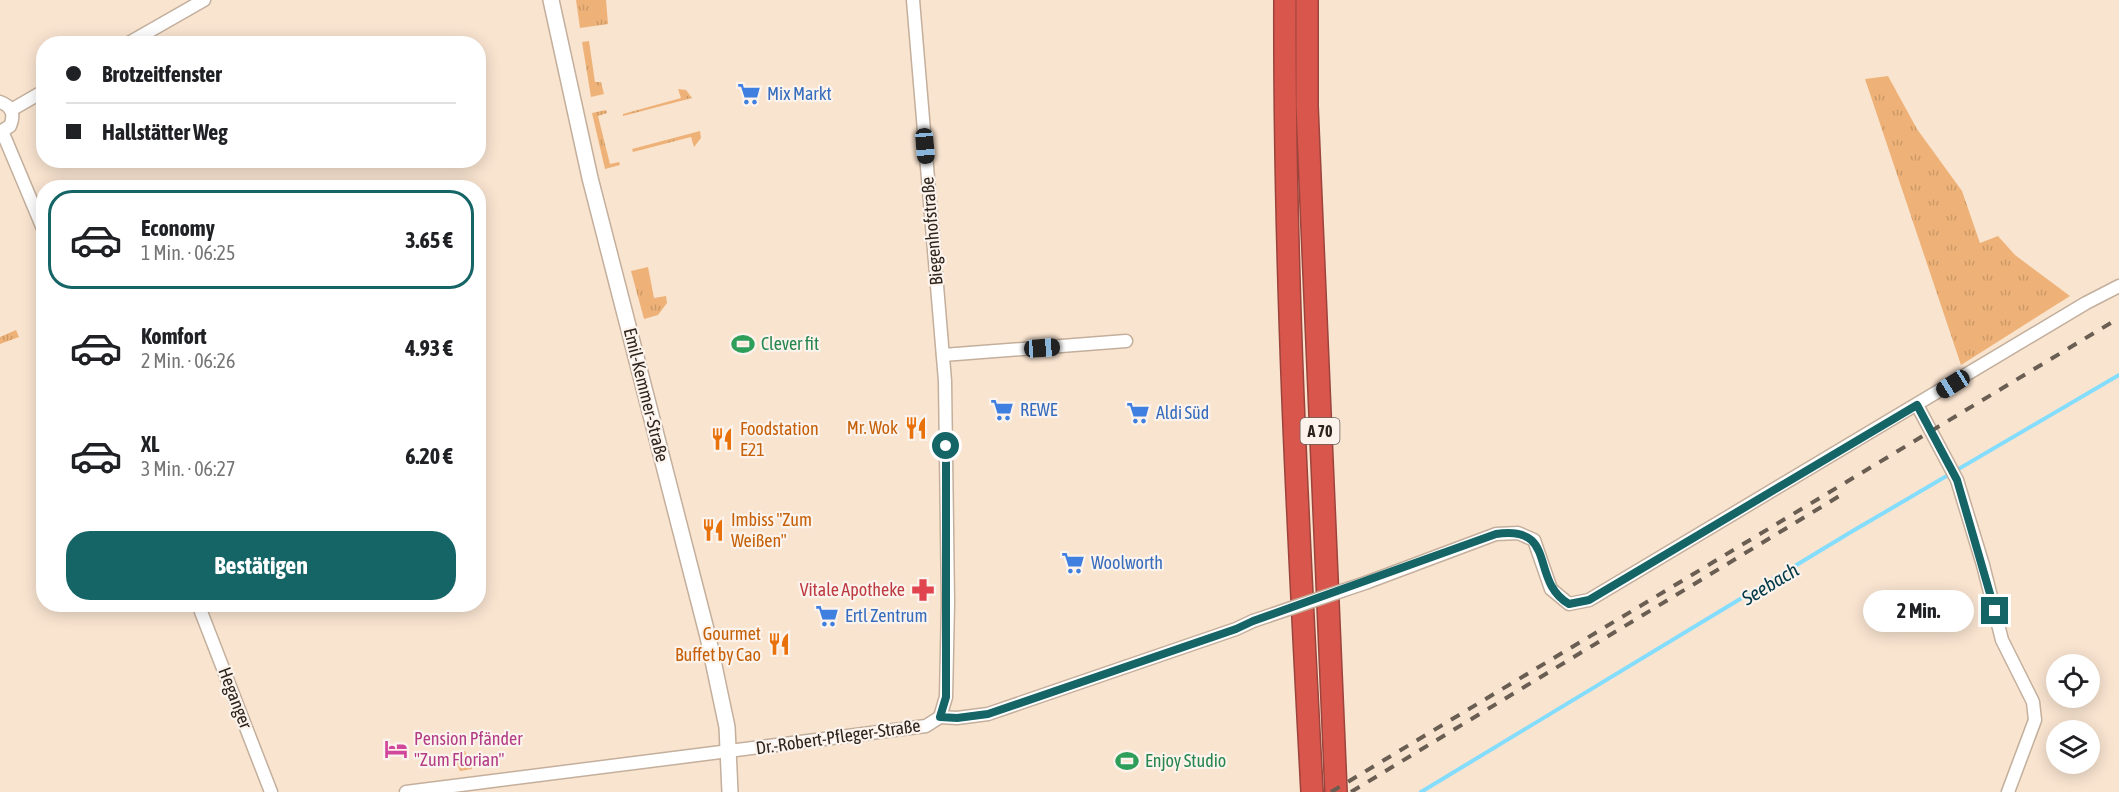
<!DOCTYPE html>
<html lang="de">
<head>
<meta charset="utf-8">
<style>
  body { margin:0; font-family:"Asap Condensed",sans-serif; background:#f6f6f6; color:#202124; height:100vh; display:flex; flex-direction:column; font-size:22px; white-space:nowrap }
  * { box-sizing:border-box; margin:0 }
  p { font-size:20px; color:#757577 }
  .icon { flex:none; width:33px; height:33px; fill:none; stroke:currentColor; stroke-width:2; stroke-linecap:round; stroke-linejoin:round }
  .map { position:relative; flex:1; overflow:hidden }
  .side { position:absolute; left:36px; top:180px; width:450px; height:432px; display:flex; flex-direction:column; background:#fff; border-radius:24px; box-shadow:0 3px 15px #0003 }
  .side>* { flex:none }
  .guide { position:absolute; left:36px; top:36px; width:450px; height:132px; border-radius:24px; box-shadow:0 3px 15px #0003; display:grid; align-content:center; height:132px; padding:0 30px; background:#fff }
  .buttons { position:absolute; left:2046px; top:654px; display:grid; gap:12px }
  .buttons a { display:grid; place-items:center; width:54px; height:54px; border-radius:50%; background:#fff; box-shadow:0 3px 15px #0003; font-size:30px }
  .end { position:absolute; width:27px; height:27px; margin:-14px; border:8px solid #156466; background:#fff; box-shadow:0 0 0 3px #fff }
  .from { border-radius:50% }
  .bubble { position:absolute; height:42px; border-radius:21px; background:#fff; box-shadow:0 3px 15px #0003; font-size:20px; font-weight:700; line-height:42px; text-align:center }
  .car { position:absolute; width:18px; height:36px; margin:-18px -9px; border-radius:8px; box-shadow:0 0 4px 2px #0007; background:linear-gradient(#222 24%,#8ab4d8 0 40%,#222 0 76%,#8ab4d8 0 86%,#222 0) }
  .guide b { display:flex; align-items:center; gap:21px; height:57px; font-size:22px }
  .guide b+b { border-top:2px solid #e0e0e0 }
  .guide i { width:15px; height:15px; background:#202124 }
  ul { padding:10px 0 0; list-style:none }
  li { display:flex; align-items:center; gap:18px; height:99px; margin:0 12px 9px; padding:0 18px; border:3px solid transparent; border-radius:24px }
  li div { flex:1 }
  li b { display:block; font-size:22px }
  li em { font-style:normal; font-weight:700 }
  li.active { border-color:#156466 }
  li>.icon { width:54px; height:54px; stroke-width:1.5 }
  .cta { display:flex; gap:12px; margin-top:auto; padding:12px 30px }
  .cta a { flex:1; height:69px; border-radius:24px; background:#156466; color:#fff; font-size:24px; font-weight:700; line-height:69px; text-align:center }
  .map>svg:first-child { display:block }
  .grass { fill:url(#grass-tufts) }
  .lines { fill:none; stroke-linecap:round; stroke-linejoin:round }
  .stream { stroke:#84ddfc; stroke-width:4 }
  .minor-casing { stroke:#c3af9c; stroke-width:15 }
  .tertiary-casing { stroke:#c3af9c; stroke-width:18 }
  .motorway-casing { stroke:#9c443c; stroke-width:24 }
  .minor { stroke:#fff; stroke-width:12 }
  .tertiary { stroke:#fff; stroke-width:15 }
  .motorway { stroke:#d9564d; stroke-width:21 }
  .rail { stroke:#6a5e53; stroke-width:4; stroke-dasharray:10 10; stroke-linecap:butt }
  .minor-bridge-casing { stroke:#c3af9c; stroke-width:15; stroke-linecap:butt }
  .minor-bridge { stroke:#fff; stroke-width:12 }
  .route { stroke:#156466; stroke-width:8 }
  .labels { text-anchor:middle; stroke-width:4.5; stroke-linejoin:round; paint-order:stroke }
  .shield { fill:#fcf3ec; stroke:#6a625b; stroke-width:1.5 }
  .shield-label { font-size:16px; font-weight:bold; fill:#2c241d }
  .shop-label { font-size:18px; fill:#366cbe; stroke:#fcf3ec; text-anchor:start }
  .street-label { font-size:18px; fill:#2c241d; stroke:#fcf3ec }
  .leisure-label { font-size:18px; fill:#27864d; stroke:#fcf3ec; text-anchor:start }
  .food-label { font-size:18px; fill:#c56008; stroke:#fcf3ec; text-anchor:end }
  .health-label { font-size:18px; fill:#be3a42; stroke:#fcf3ec; text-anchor:end }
  .hotel-label { font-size:18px; fill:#b23c85; stroke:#fcf3ec; text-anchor:start }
  .water-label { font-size:20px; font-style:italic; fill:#003a49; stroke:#fcf3ec }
</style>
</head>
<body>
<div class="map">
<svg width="2119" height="792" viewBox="0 0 2119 792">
  <defs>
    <pattern id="grass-tufts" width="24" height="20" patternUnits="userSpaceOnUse" patternTransform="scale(1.5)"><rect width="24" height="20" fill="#eeb278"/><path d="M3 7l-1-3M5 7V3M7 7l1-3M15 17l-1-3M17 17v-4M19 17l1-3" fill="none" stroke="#cc9967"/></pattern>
  </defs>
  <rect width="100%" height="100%" fill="#f9e4d0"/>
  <g class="grass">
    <polygon points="576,0 606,0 608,24 580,28"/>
    <polygon points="589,41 595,82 601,82 604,94 591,97 582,42"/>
    <polygon points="1888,76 1917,129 1962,191 1980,243 1998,236 2015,255 2070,296 1961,365 1865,79"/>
    <polygon points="678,89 686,90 692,98 623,116 623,114 681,98"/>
    <polygon points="606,110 607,113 598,116 610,164 619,162 620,165 605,169 592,113"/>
    <polygon points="700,131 701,138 694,147 691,137 633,152 632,149"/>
    <polygon points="648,267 654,298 666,296 667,303 658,315 644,319 631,271"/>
    <polygon points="16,330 19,337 0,344 0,337"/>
    <polygon points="465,751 472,769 460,771 453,755"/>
  </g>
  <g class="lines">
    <polyline class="stream" points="1421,792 1851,532 2119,375"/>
    <g class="minor-casing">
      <g id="minor">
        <polyline points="127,44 204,0"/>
        <path d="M0,102C12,106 15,115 10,126L0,132"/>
        <polyline points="11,110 44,91"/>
        <polyline points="2,131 44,231"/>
        <polyline points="943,355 1126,341"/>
        <polyline points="1917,405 1957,480 1983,565 2002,640 2033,702 2035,720 2008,792"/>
        <polyline points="1368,582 1496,534 1518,533 1534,540 1551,589 1569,604 1589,600 2086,303 2119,286"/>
        <polyline points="198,604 271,792"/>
        <polyline points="940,717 957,718 988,714 1236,629 1253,621"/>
        <polyline points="406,792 926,726 940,717 946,697 948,602 945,381 913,0"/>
      </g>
    </g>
    <g class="tertiary-casing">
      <polyline id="tertiary" points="551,0 590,178 708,637 727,727 730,792"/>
    </g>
    <g class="motorway-casing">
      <g id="motorway">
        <path d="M1285,0C1284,264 1298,528 1312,792"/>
        <polyline points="1307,0 1307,106 1336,792"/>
      </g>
    </g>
    <use href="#minor" class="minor"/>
    <use href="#tertiary" class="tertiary"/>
    <use href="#motorway" class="motorway"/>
    <g class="rail">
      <polyline points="1331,792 2119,318"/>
      <polyline points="1351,792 1846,492"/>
    </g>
    <g class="minor-bridge-casing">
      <polyline id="minor-bridge" points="1253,621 1368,582"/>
    </g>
    <use href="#minor-bridge" class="minor-bridge"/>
  </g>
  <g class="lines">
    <path class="route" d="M946,446V697L940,717L957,718L988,714L1236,629L1253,621L1496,534C1559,525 1529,581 1569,604L1589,600L1917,405L1957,480L1995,611"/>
  </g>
  <defs>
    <g id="supermarket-bare" transform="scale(1.8)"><path d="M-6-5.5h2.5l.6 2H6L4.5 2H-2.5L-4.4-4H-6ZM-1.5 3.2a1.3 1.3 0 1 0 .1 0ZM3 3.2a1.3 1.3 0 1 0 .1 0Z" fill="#3f7fe0" stroke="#fcf3ec" stroke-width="2.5" paint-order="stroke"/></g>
    <g id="stadium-bare" transform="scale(1.8)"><path d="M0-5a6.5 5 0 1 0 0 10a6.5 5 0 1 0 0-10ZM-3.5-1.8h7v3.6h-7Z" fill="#2e9e5b" stroke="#fcf3ec" stroke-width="2.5" paint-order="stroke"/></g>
    <g id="restaurant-bare" transform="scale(1.8)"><path d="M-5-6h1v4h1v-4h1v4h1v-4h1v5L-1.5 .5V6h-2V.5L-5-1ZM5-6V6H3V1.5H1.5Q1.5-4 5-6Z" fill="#e8710a" stroke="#fcf3ec" stroke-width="2.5" paint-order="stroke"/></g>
    <g id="pharmacy-bare" transform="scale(1.8)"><path d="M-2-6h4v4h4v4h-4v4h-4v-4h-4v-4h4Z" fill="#e0444e" stroke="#fcf3ec" stroke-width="2.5" paint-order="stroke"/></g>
    <g id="hotel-bare" transform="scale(1.8)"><path d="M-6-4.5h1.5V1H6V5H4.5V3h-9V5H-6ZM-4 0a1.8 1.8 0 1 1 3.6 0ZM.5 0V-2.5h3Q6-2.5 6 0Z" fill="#d1479c" stroke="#fcf3ec" stroke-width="2.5" paint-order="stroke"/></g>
  </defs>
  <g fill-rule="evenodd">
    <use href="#supermarket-bare" x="749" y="94"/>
    <use href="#stadium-bare" x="743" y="344"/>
    <use href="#supermarket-bare" x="1002" y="410"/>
    <use href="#supermarket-bare" x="1138" y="413"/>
    <use href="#restaurant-bare" x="916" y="428"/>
    <use href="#restaurant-bare" x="722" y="439"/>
    <use href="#restaurant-bare" x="713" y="530"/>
    <use href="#supermarket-bare" x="1073" y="563"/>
    <use href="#pharmacy-bare" x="923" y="590"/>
    <use href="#supermarket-bare" x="827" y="616"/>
    <use href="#restaurant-bare" x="779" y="644"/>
    <use href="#hotel-bare" x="396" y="749"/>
    <use href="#stadium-bare" x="1127" y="761"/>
  </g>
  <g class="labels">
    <rect class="shield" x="1300.5" y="418" width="39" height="26" rx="4.5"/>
    <g class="shield-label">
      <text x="1320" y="437">A 70</text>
    </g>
    <g class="shop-label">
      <text x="767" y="100">Mix Markt</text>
      <text x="1020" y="416">REWE</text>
      <text x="1156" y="419">Aldi Süd</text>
      <text x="1091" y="569">Woolworth</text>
      <text x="845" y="622">Ertl Zentrum</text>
    </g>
    <g class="street-label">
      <text transform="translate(932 231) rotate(-95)" y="6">Biegenhofstraße</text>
      <text transform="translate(646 395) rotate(76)" y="6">Emil-Kemmer-Straße</text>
      <text transform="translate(235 698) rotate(69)" y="6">Heganger</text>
      <text transform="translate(838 737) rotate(-8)" y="6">Dr.-Robert-Pfleger-Straße</text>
    </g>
    <g class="leisure-label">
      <text x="761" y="350">Clever fit</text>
      <text x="1145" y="767">Enjoy Studio</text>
    </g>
    <g class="food-label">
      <text x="898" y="434">Mr. Wok</text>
      <text x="740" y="435" text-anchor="start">Foodstation<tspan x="740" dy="21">E21</tspan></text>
      <text x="731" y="526" text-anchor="start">Imbiss "Zum<tspan x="731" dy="21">Weißen"</tspan></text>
      <text x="761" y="640">Gourmet<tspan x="761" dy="21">Buffet by Cao</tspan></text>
    </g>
    <g class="health-label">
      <text x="905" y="596">Vitale Apotheke</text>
    </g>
    <g class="hotel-label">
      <text x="414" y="745">Pension Pfänder<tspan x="414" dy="21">"Zum Florian"</tspan></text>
    </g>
    <g class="water-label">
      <text transform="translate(1770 584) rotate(-31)" y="7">Seebach</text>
    </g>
  </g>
</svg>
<div class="buttons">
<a><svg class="icon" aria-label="locate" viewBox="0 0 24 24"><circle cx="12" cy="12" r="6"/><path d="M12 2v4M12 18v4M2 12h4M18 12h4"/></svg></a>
<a><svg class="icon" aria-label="layers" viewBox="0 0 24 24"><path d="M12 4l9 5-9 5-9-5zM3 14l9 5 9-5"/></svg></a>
</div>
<i class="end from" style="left:946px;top:446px"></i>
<i class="end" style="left:1995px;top:611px"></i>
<div class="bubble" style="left:1863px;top:590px;width:111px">2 Min.</div>
<i class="car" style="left:925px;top:146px;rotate:175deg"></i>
<i class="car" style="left:1042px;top:348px;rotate:86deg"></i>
<i class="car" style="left:1953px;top:384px;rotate:238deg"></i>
<div class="guide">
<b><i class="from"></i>Brotzeitfenster</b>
<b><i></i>Hallstätter Weg</b>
</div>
<section class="side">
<ul>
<li class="active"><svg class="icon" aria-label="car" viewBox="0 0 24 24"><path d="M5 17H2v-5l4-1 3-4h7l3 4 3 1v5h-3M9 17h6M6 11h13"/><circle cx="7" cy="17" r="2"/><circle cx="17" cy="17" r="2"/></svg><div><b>Economy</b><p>1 Min. · 06:25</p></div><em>3.65 €</em></li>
<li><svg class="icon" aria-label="car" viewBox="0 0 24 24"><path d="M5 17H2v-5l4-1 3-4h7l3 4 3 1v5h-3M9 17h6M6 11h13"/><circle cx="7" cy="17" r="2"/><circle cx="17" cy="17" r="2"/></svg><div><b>Komfort</b><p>2 Min. · 06:26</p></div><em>4.93 €</em></li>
<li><svg class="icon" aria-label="car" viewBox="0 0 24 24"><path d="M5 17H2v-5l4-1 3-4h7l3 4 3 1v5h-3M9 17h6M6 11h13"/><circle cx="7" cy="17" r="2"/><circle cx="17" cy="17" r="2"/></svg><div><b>XL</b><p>3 Min. · 06:27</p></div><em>6.20 €</em></li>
</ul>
<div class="cta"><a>Bestätigen</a></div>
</section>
</div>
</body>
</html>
